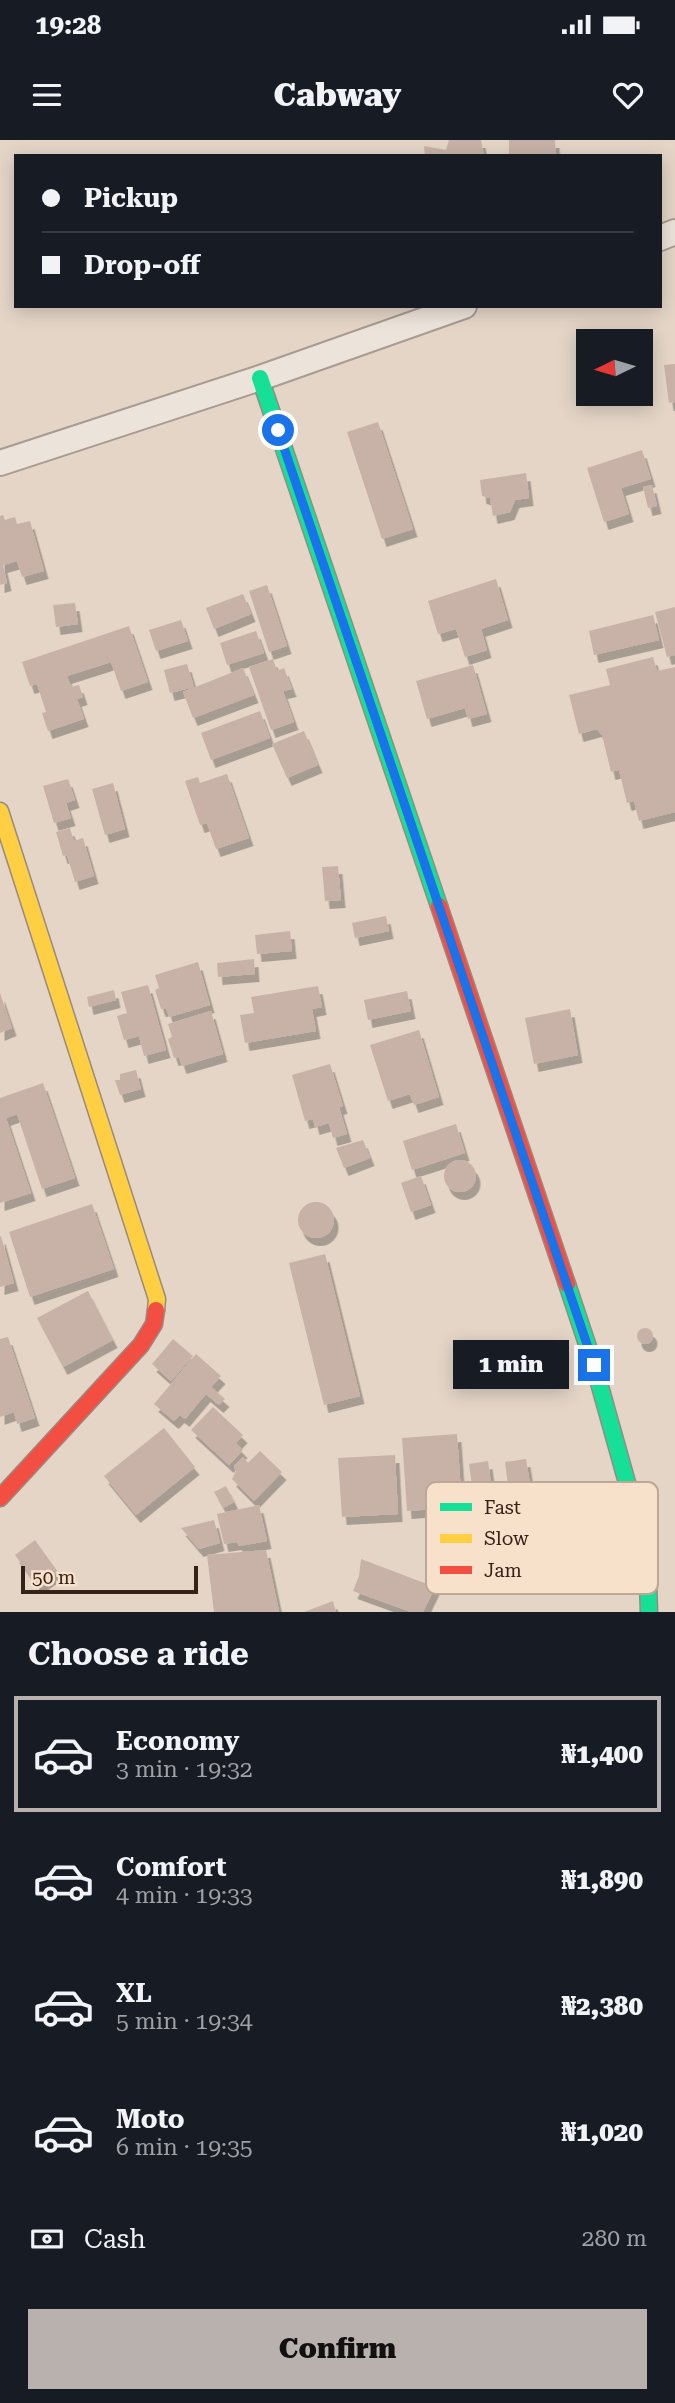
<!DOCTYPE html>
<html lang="en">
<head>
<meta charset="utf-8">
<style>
  body { margin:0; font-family:"Roboto Serif",serif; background:#242831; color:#f1f3f6; height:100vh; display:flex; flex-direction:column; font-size:26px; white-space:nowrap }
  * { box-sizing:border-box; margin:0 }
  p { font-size:23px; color:#9ea1a6 }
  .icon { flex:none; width:38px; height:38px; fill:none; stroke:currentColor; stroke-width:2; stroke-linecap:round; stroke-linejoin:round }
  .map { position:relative; height:1472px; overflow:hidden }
  .drawer { display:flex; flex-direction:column; background:#171b24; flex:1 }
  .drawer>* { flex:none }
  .banner { position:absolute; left:14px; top:14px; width:648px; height:154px; border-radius:0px; box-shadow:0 4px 18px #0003; display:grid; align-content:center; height:154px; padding:0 28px; background:#171b24 }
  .needle { width:46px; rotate:265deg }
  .tools { position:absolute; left:576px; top:189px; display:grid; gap:14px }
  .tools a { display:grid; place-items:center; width:77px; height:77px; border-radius:0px; background:#171b24; box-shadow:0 4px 18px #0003; font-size:35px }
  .scale { position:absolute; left:21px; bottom:18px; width:177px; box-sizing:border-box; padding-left:7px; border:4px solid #37221a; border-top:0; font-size:19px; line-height:24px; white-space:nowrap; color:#37221a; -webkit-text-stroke:5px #f7e1cb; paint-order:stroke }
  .end { position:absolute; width:32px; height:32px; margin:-16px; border:9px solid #1a73e8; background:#fff; box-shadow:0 0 0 4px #fff }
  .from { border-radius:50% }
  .bubble { position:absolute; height:49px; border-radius:0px; background:#171b24; box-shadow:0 4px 18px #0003; font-size:23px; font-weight:800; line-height:49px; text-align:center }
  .banner b { display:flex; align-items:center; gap:24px; height:66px; font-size:26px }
  .banner b+b { border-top:2px solid #363941 }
  .banner i { width:18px; height:18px; background:#f1f3f6 }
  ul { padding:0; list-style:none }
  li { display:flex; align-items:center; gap:21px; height:116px; margin:0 14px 10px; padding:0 14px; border:4px solid transparent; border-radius:0px }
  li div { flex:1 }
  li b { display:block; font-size:26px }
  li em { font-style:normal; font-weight:800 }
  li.on { border-color:#b9b1ae }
  li>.icon { width:63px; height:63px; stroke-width:1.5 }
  h2 { padding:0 28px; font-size:32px; line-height:84px }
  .pay { display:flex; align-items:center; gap:18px; height:77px; padding:0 28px; font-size:26px }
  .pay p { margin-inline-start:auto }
  .cta { display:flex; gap:14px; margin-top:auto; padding:14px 28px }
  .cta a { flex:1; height:80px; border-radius:0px; background:#b9b1ae; color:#111; font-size:28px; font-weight:800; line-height:80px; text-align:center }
  .status { display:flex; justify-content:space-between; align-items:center; height:49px; padding:0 35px; background:#171b24; direction:ltr }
  .status svg { height:19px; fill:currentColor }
  header { display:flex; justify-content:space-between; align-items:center; height:91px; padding:0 28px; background:#171b24; font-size:32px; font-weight:800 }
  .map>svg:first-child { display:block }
  .building { fill:#c8b2a8; filter:url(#shadow) }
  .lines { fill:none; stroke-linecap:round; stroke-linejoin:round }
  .street-casing { stroke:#a99b91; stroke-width:28 }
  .fast-casing { stroke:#988a81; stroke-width:19 }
  .slow-casing { stroke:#988a81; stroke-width:19 }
  .jam-casing { stroke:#988a81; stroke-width:19 }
  .street { stroke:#ece3da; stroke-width:24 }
  .fast { stroke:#16e098; stroke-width:16 }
  .slow { stroke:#ffcf43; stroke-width:16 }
  .jam { stroke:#f24e42; stroke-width:16 }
  .route { stroke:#1a73e8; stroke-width:9 }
  .key { fill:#f7e1cb; stroke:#bda896; stroke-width:2 }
  .key-label { font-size:19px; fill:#37221a }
</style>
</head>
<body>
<div class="status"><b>19:28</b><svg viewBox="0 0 49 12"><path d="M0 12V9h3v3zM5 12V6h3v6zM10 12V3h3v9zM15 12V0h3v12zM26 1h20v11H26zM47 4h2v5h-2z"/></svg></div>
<header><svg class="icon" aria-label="menu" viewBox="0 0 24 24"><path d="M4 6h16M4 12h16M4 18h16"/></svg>Cabway<svg class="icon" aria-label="heart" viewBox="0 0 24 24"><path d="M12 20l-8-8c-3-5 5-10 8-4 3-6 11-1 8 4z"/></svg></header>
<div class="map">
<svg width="675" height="1472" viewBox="0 0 675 1472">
  <defs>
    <filter id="shadow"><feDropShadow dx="4.5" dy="8" stdDeviation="0" flood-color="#0004"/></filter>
  </defs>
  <rect width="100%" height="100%" fill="#e4d5c7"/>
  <g class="building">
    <polygon points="449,0 481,0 484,16 425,16 424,6 446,10"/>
    <polygon points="509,0 555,0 556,16 509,16"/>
    <polygon points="675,224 675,262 669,263 664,225"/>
    <polygon points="378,282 413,389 382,399 347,292"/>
    <polygon points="642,310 651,339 621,348 629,374 604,382 587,328"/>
    <polygon points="526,333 529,358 515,360 510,372 493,376 490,358 482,356 480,340"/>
    <polygon points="652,345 657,366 648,368 643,347"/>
    <polygon points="3,375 5,380 15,377 17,384 30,381 44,431 22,437 17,421 3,425 7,443 0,445 0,376"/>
    <polygon points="496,439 508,480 481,489 487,510 465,517 456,489 438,494 428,461"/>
    <polygon points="267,445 287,506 269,512 249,451"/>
    <polygon points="243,454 251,474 214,489 206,468"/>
    <polygon points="75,463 78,484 56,487 53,465"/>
    <polygon points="675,467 675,515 667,517 655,472"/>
    <polygon points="653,475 659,500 594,515 589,491"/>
    <polygon points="181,480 188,501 156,511 149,490"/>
    <polygon points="129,486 148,542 121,551 111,522 67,536 71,547 79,545 83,557 77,559 84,579 48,591 42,573 46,572 37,544 30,546 22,522"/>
    <polygon points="256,491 264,513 227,525 220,503"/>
    <polygon points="653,517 657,531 675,527 675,672 639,681 634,661 627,663 619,630 611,632 602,595 597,589 579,594 569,555 610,545 606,529"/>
    <polygon points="273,519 277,531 284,528 292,549 283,551 294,582 271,590 249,527"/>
    <polygon points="187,524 194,547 170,553 164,530"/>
    <polygon points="473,525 487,574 468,579 465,568 427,579 416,541"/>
    <polygon points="243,528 254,555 193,578 183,552"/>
    <polygon points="260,571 270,598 211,620 201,593"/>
    <polygon points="304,591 318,625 287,638 272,604"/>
    <polygon points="227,634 249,698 216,709 207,683 200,685 185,641 198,637 200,643"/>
    <polygon points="68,639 75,660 66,663 71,678 54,683 43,646"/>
    <polygon points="113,643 125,689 105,695 92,649"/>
    <polygon points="70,688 74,701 83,698 94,736 75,742 67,715 63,716 56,692"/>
    <polygon points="338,726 341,760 325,761 322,727"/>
    <polygon points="386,776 389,791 355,798 352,783"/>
    <polygon points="290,791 292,811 257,814 255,795"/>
    <polygon points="254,819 255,834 218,837 217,823"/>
    <polygon points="198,822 210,865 169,877 166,868 161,869 155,850 159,848 155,835"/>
    <polygon points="148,845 166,910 144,916 139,896 124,900 117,876 127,873 121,852"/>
    <polygon points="318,846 322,867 312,869 316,891 245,903 240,875 254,873 251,857"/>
    <polygon points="114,850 116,860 89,867 87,857"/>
    <polygon points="407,851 411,871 368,880 364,860"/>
    <polygon points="0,853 12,888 0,893"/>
    <polygon points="570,869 578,915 534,924 525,878"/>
    <polygon points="211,871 223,914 182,926 179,917 174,918 168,899 172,897 168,884"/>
    <polygon points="419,890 439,957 414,965 410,954 388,961 370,905"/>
    <polygon points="330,924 343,966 339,967 347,994 333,998 329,983 315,987 313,979 305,981 292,935"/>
    <polygon points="136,930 141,949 120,955 115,940 120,940 120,934"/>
    <polygon points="43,943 75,1038 42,1049 17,974 6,978 31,1053 0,1063 0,958"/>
    <polygon points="456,984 465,1013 412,1030 403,1001"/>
    <polygon points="363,1000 370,1018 344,1028 336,1008"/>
    <circle cx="460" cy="1036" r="16"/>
    <polygon points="421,1036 431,1065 411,1072 401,1043"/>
    <circle cx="316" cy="1080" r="18"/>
    <polygon points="92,1064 114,1129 30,1157 9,1092"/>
    <polygon points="1,1096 14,1143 0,1147 0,1097"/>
    <polygon points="325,1114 360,1256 324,1265 289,1123"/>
    <polygon points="88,1151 113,1200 63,1227 37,1178"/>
    <circle cx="645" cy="1196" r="8"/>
    <polygon points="8,1197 35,1278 17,1284 14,1272 0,1277 0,1199"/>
    <polygon points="173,1199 193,1216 171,1241 152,1224"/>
    <polygon points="196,1214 221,1236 211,1247 225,1259 219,1265 206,1254 185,1279 180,1275 174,1281 154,1264"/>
    <polygon points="213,1267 243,1295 236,1303 243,1310 229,1325 191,1290"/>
    <polygon points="164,1288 195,1327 136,1375 104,1336"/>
    <polygon points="457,1294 462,1367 407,1371 402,1298"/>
    <polygon points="260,1311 282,1332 254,1361 232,1339 236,1331 234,1326 243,1317 248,1323"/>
    <polygon points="395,1315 398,1374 342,1377 338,1318"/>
    <polygon points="526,1319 531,1351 509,1354 505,1322"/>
    <polygon points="488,1321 493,1358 474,1360 469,1324"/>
    <polygon points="226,1346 234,1362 223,1368 214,1352"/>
    <polygon points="259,1365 267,1401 239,1406 237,1402 224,1404 217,1374"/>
    <polygon points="214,1380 220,1403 199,1409 181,1388"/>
    <polygon points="35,1400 58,1432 38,1446 15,1415"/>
    <polygon points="266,1410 279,1472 214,1472 207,1415"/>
    <polygon points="361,1419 435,1447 423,1472 411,1472 353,1451 359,1436"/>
    <polygon points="333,1461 336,1472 304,1472"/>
  </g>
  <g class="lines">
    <g class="street-casing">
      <g id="street">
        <polyline points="660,98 675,92"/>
        <polyline points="0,323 260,238 464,166"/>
      </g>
    </g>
    <g class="fast-casing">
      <g id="fast">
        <polyline points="260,238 439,766"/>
        <polyline points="567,1144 594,1225 647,1414 649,1472"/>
      </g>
    </g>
    <g class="slow-casing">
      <polyline id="slow" points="0,671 157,1159 156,1170"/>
    </g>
    <g class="jam-casing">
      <g id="jam">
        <polyline points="439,766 567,1144"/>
        <polyline points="0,1358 141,1205 154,1184 156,1170"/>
      </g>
    </g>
    <use href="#street" class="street"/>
    <use href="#fast" class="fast"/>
    <use href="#slow" class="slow"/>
    <use href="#jam" class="jam"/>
  </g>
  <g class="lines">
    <polyline class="route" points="278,290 594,1225"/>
  </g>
  <rect x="426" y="1342" width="232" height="112" rx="10" class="key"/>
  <rect x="440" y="1363" width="32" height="8" fill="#16e098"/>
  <rect x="440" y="1394" width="32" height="9" fill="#ffcf43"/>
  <rect x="440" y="1426" width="32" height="8" fill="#f24e42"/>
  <g class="key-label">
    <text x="484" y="1374">Fast</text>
    <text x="484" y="1405">Slow</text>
    <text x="484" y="1437">Jam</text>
  </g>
</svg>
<div class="tools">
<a><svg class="needle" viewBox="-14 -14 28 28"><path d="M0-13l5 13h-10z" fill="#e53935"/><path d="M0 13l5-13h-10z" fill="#9ea1a6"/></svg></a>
</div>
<div class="scale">50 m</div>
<i class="end from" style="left:278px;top:290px"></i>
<i class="end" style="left:594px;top:1225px"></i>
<div class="bubble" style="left:453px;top:1200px;width:116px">1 min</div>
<div class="banner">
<b><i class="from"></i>Pickup</b>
<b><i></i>Drop-off</b>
</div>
</div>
<section class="drawer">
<h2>Choose a ride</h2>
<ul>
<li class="on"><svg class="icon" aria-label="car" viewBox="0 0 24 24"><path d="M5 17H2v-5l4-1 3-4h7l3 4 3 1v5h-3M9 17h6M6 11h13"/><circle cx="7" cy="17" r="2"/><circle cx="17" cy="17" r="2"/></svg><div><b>Economy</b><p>3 min · 19:32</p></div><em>₦1,400</em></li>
<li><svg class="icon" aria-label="car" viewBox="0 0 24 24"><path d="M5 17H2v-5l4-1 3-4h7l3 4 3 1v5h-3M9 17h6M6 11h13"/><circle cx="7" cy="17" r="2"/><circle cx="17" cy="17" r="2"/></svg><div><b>Comfort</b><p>4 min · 19:33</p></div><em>₦1,890</em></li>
<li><svg class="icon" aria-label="car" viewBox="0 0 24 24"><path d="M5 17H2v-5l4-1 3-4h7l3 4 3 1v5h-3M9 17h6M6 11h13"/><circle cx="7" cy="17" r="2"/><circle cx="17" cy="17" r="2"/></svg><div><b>XL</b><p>5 min · 19:34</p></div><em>₦2,380</em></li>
<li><svg class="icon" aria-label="car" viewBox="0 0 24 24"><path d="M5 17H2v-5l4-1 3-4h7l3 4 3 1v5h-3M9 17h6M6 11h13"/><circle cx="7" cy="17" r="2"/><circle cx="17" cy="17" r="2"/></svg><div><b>Moto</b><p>6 min · 19:35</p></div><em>₦1,020</em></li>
</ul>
<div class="pay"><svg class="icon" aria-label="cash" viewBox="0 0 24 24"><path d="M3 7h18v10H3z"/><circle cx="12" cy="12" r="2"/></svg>Cash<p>280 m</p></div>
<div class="cta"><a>Confirm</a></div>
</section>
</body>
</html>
